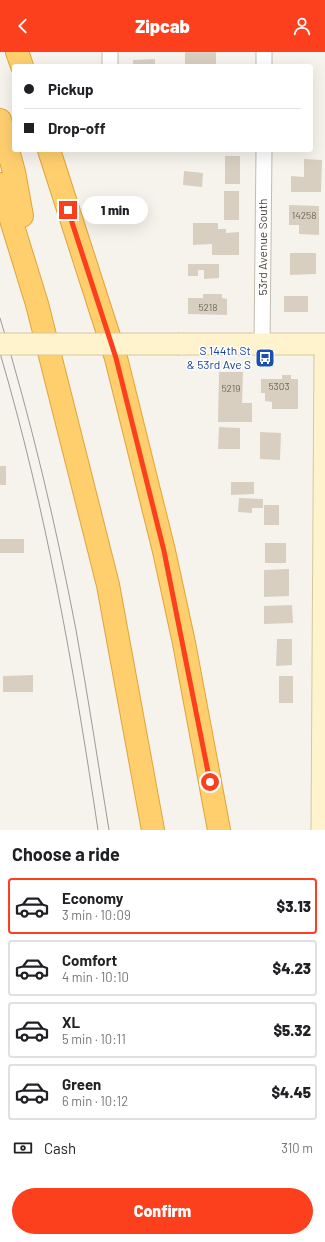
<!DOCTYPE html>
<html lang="en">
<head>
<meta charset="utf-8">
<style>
  body { margin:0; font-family:Barlow,sans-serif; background:#f2f2f2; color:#202124; height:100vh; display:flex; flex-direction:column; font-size:15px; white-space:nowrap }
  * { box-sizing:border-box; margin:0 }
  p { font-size:13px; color:#757577 }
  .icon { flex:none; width:22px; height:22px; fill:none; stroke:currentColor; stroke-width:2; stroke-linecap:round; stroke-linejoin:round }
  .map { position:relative; height:778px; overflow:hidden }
  .sheet { display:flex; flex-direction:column; background:#fff; flex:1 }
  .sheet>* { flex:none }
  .banner { position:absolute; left:12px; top:12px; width:301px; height:88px; border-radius:4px; box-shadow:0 4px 16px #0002; display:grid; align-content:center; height:88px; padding:0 12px; background:#fff }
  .end { position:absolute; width:18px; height:18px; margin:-9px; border:5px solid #fc3f1d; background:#fff; box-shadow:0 0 0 2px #fff }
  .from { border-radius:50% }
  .bubble { position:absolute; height:28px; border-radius:14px; background:#fff; box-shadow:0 4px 16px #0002; font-size:13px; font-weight:800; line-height:28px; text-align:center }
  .banner b { display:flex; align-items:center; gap:14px; height:38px; font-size:15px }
  .banner b+b { border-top:1px solid #e0e0e0 }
  .banner i { width:10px; height:10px; background:#202124 }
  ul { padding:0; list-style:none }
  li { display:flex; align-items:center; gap:12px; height:56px; margin:0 8px 6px; padding:0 4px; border:2px solid #e0e0e0; border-radius:4px }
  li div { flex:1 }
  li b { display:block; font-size:15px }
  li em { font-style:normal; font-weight:800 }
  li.selected { border-color:#fc3f1d }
  li>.icon { width:36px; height:36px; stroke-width:1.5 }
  h2 { padding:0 12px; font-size:18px; line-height:48px }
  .pay { display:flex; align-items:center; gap:10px; height:44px; padding:0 12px; font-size:15px }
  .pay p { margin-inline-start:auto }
  .button { display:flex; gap:8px; margin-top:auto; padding:8px 12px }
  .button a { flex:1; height:46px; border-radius:24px; background:#fc3f1d; color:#fff; font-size:16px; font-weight:800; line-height:46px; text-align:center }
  header { display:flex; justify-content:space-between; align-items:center; height:52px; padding:0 12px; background:#fc3f1d; color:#fff; font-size:18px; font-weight:800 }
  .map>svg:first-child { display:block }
  .building { fill:#d8cfc1 }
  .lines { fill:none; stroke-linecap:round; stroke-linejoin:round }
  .street-casing { stroke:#c2bbae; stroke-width:17 }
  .secondary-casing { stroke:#d6c79b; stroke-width:23 }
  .highway-casing { stroke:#e0a43c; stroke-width:24 }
  .street { stroke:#fff; stroke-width:15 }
  .secondary { stroke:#fff3cd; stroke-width:21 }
  .highway { stroke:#ffcf6e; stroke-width:22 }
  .tram { stroke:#9a9a9a; stroke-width:1 }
  .secondary-bridge-casing { stroke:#d6c79b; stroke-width:23; stroke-linecap:butt }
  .secondary-bridge { stroke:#fff3cd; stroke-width:21 }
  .route { stroke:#fc3f1d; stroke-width:5 }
  .labels { text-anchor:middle; stroke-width:3; stroke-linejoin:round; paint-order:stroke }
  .number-label { font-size:10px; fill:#6e675b }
  .street-label { font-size:12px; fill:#4b4439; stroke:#fff }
  .transit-label { font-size:12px; fill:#164399; stroke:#fff; text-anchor:end }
</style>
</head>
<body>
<header><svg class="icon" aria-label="back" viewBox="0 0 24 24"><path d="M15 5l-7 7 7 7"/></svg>Zipcab<svg class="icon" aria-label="person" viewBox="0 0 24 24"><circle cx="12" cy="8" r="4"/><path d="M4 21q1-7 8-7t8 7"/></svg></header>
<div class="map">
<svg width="325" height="778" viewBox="0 0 325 778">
  <rect width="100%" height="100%" fill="#f6f3ec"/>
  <g class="building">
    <rect x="185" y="0" width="31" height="14"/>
    <polygon points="155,7 155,14 133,14 133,8"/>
    <rect x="225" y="104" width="15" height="28"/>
    <polygon points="304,107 322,108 321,140 291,140 291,124 304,125"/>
    <polygon points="184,119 203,121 202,135 183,133"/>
    <rect x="224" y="139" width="15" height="29"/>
    <polygon points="289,153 319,154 319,183 299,182 299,173 289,173"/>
    <polygon points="193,171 218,171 218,177 226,177 226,181 239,180 239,203 212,203 212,192 193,193"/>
    <polygon points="290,201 316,201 316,222 290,223"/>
    <polygon points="188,212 219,212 219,226 204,227 204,218 198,218 198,224 188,224"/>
    <polygon points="203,242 222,242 222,246 227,247 227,263 188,262 188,246 203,246"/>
    <rect x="284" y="244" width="24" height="16"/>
    <polygon points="219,320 243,320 242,351 252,351 252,370 218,370"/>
    <polygon points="282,323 291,323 291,327 298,327 298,357 272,357 272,350 265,349 265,341 261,341 261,327 282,327"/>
    <polygon points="219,375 240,376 240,397 218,397"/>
    <polygon points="260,380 281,381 280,408 260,407"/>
    <rect x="0" y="414" width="6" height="19"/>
    <polygon points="231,430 254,430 254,442 231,443"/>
    <polygon points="239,446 263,447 263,456 252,456 252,461 238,460"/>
    <rect x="264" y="453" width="15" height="20"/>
    <rect x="0" y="487" width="24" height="14"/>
    <rect x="265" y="491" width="21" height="20"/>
    <polygon points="289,517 289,544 264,545 264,518"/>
    <polygon points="292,553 293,571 264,572 264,554"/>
    <polygon points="277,587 292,587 292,613 276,614"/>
    <polygon points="33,623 33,640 3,640 3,624"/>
    <rect x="279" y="624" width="14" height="27"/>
  </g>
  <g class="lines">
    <g class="street-casing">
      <g id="street">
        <polyline points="110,14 110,0"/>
        <polyline points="264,14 264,0"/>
        <polyline points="262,292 264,98"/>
      </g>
    </g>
    <g class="secondary-casing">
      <g id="secondary">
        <polyline points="180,292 325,292"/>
        <polyline points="322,778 325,298"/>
      </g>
    </g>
    <g class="highway-casing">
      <g id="highway">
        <polyline points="17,0 22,14"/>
        <polyline points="0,68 14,120 22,164"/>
        <polyline points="49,98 116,306 164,499 184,591 219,778"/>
        <polyline points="0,132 37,252 108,533 153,778"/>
      </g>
    </g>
    <use href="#street" class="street"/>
    <use href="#secondary" class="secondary"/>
    <use href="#highway" class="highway"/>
    <g class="tram">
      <path d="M0,266C31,368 56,473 76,578C88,644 98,711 109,778"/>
      <path d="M0,301C46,457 74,617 98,778"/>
    </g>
    <g class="secondary-bridge-casing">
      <polyline id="secondary-bridge" points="0,292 180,292"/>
    </g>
    <use href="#secondary-bridge" class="secondary-bridge"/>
  </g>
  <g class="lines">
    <polyline class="route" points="68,158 116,306 164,499 210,730"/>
  </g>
  <defs>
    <g id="bus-square" transform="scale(1)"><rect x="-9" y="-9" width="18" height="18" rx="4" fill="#1a4fb4" stroke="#fff"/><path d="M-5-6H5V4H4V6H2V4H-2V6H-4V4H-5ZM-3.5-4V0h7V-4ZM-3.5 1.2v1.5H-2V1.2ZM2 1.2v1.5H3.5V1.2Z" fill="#fff"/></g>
  </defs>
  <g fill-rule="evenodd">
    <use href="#bus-square" x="265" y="306"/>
  </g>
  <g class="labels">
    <g class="number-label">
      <text x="304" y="167">14258</text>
      <text x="208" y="259">5218</text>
      <text x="279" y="338">5303</text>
      <text x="231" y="340">5219</text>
    </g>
    <g class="street-label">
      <text transform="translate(263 195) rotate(-90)" y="4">53rd Avenue South</text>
    </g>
    <g class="transit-label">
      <text x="251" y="303">S 144th St<tspan x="251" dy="14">&amp; 53rd Ave S</tspan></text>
    </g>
  </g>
</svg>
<i class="end from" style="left:210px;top:730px"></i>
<i class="end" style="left:68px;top:158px"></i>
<div class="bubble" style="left:82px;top:144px;width:66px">1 min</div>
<div class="banner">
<b><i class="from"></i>Pickup</b>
<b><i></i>Drop-off</b>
</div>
</div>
<section class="sheet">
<h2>Choose a ride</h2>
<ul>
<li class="selected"><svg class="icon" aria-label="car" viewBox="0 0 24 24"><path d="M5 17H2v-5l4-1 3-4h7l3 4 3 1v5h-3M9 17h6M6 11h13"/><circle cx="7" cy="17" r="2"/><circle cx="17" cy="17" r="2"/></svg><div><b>Economy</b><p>3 min · 10:09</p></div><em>$3.13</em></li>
<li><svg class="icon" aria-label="car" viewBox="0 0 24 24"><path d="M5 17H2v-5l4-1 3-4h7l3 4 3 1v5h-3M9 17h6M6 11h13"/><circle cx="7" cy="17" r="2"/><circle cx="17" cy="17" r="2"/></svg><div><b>Comfort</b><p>4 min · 10:10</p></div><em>$4.23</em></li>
<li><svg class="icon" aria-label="car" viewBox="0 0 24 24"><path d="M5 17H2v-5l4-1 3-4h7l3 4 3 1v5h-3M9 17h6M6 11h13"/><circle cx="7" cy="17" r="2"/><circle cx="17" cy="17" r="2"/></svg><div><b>XL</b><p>5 min · 10:11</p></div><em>$5.32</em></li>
<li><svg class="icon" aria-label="car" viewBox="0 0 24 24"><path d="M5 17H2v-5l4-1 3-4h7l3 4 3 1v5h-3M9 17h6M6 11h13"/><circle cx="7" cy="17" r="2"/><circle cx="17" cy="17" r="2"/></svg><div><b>Green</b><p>6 min · 10:12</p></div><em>$4.45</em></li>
</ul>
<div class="pay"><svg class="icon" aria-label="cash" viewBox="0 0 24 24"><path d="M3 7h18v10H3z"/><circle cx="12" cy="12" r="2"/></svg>Cash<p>310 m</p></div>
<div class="button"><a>Confirm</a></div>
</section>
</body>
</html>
